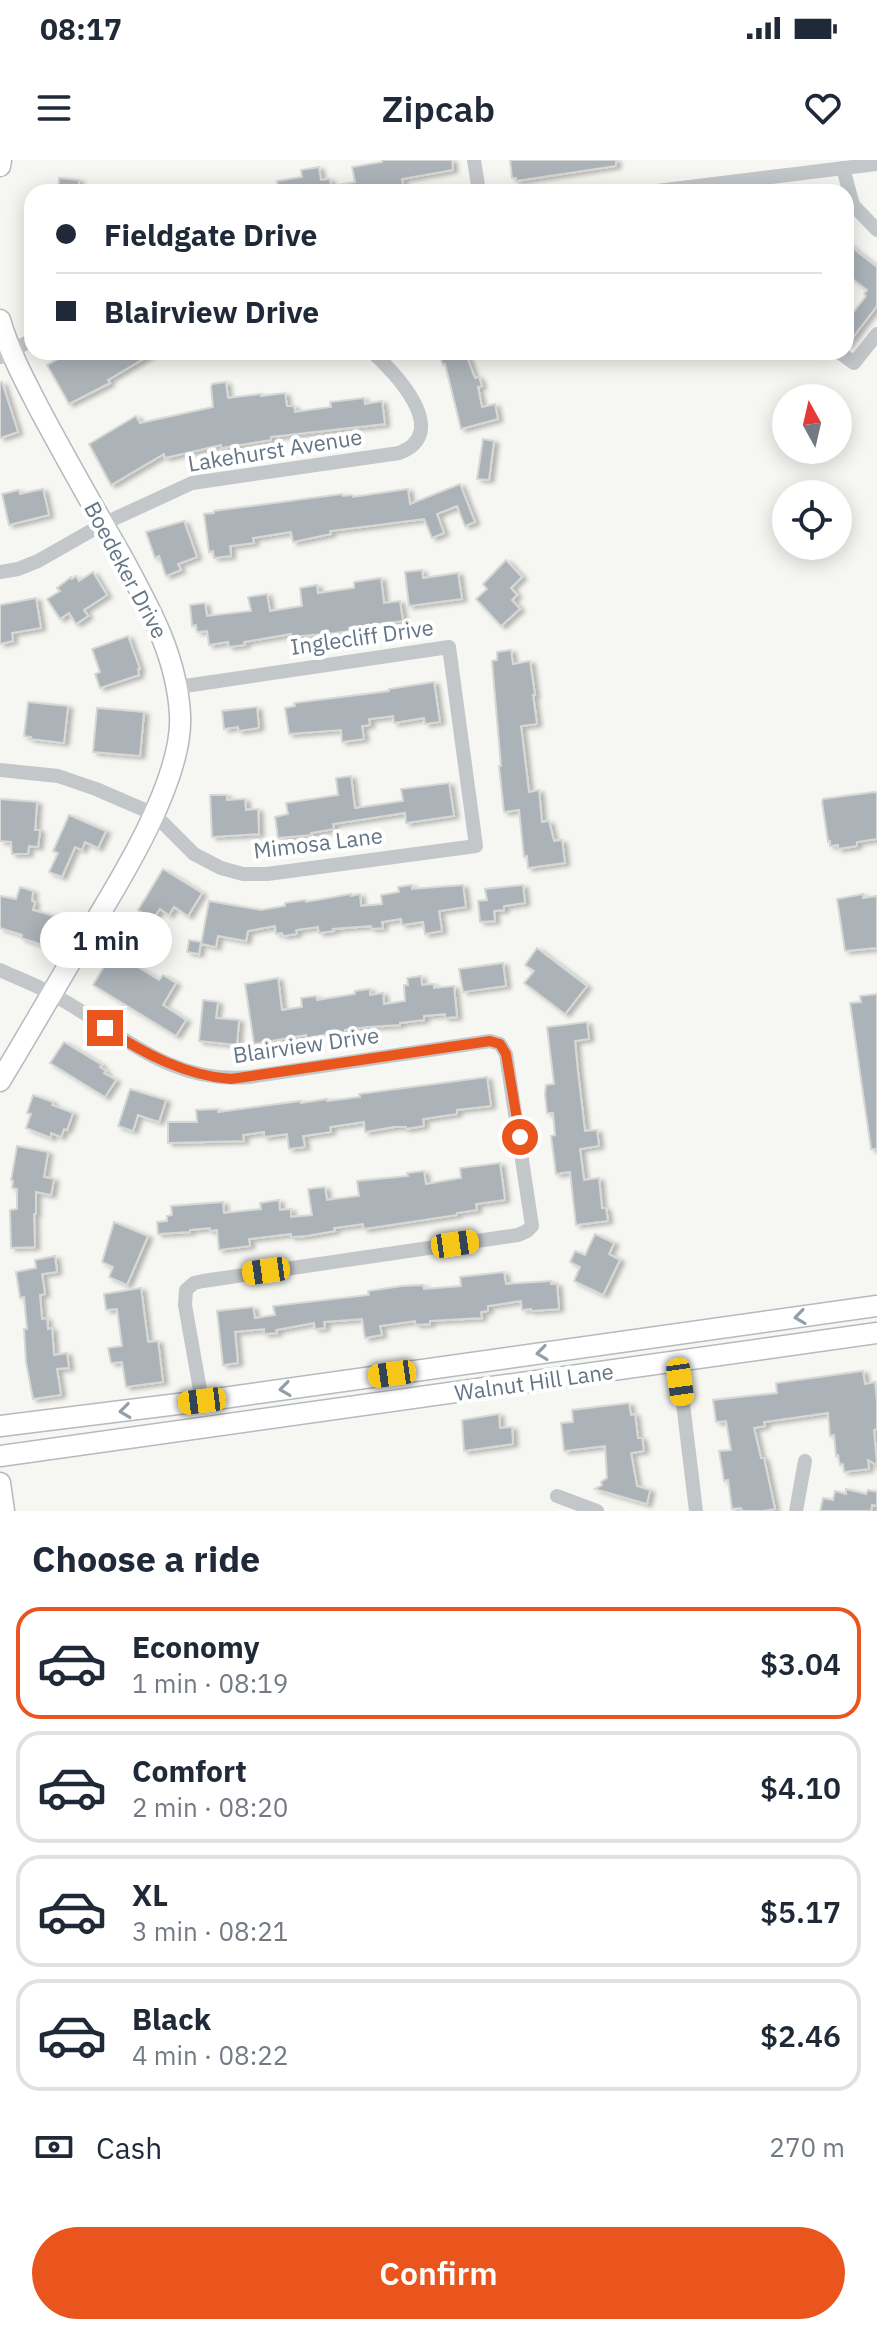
<!DOCTYPE html>
<html lang="en">
<head>
<meta charset="utf-8">
<style>
  body { margin:0; font-family:"IBM Plex Sans",sans-serif; background:#f6f6f7; color:#1f2937; height:100vh; display:flex; flex-direction:column; font-size:30px; white-space:nowrap }
  * { box-sizing:border-box; margin:0 }
  p { font-size:26px; color:#747a83 }
  .icon { flex:none; width:44px; height:44px; fill:none; stroke:currentColor; stroke-width:2; stroke-linecap:round; stroke-linejoin:round }
  .map { position:relative; height:1351px; overflow:hidden }
  .details { display:flex; flex-direction:column; background:#fff; flex:1 }
  .details>* { flex:none }
  .hud { position:absolute; left:24px; top:24px; width:830px; height:176px; border-radius:24px; box-shadow:0 4px 20px #0003; display:grid; align-content:center; height:176px; padding:0 32px; background:#fff }
  .needle { width:52px; rotate:352deg }
  .tools { position:absolute; left:772px; top:224px; display:grid; gap:16px }
  .tools a { display:grid; place-items:center; width:80px; height:80px; border-radius:50%; background:#fff; box-shadow:0 4px 20px #0003; font-size:40px }
  .end { position:absolute; width:36px; height:36px; margin:-18px; border:10px solid #ea551e; background:#fff; box-shadow:0 0 0 4px #fff }
  .from { border-radius:50% }
  .bubble { position:absolute; height:56px; border-radius:28px; background:#fff; box-shadow:0 4px 20px #0003; font-size:26px; font-weight:600; line-height:56px; text-align:center }
  .car { position:absolute; width:24px; height:48px; margin:-24px -12px; border-radius:10px; box-shadow:0 0 6px 2px #0007; background:linear-gradient(#f5c518 24%,#345 0 40%,#f5c518 0 76%,#345 0 86%,#f5c518 0) }
  .hud b { display:flex; align-items:center; gap:28px; height:76px; font-size:30px }
  .hud b+b { border-top:2px solid #e0e1e3 }
  .hud i { width:20px; height:20px; background:#1f2937 }
  ul { padding:0; list-style:none }
  li { display:flex; align-items:center; gap:24px; height:112px; margin:0 16px 12px; padding:0 16px; border:4px solid #e0e1e3; border-radius:24px }
  li div { flex:1 }
  li b { display:block; font-size:30px }
  li em { font-style:normal; font-weight:600 }
  li.selected { border-color:#ea551e }
  li>.icon { width:72px; height:72px; stroke-width:1.5 }
  h2 { padding:0 32px; font-size:36px; line-height:96px }
  .pay { display:flex; align-items:center; gap:20px; height:88px; padding:0 32px; font-size:30px }
  .pay p { margin-inline-start:auto }
  .cta { display:flex; gap:16px; margin-top:auto; padding:16px 32px }
  .cta a { flex:1; height:92px; border-radius:48px; background:#ea551e; color:#fff; font-size:32px; font-weight:600; line-height:92px; text-align:center }
  .status { display:flex; justify-content:space-between; align-items:center; height:56px; padding:0 40px; background:#fff; direction:ltr }
  .status svg { height:22px; fill:currentColor }
  header { display:flex; justify-content:space-between; align-items:center; height:104px; padding:0 32px; background:#fff; font-size:36px; font-weight:600 }
  .map>svg:first-child { display:block }
  .building { fill:#abb3b9; stroke:#d7d7d5; stroke-width:2; filter:url(#shadow) }
  .lines { fill:none; stroke-linecap:round; stroke-linejoin:round }
  .secondary-casing { stroke:#b5babf; stroke-width:23 }
  .street { stroke:#c3c7ca; stroke-width:14 }
  .secondary { stroke:#fff; stroke-width:20 }
  .oneway { stroke:#929eaa }
  .route { stroke:#ea551e; stroke-width:10 }
  .labels { text-anchor:middle; stroke-width:8; stroke-linejoin:round; paint-order:stroke }
  .street-label { font-size:22px; fill:#647585; stroke:#fff }
</style>
</head>
<body>
<div class="status"><b>08:17</b><svg viewBox="0 0 49 12"><path d="M0 12V9h3v3zM5 12V6h3v6zM10 12V3h3v9zM15 12V0h3v12zM26 1h20v11H26zM47 4h2v5h-2z"/></svg></div>
<header><svg class="icon" aria-label="menu" viewBox="0 0 24 24"><path d="M4 6h16M4 12h16M4 18h16"/></svg>Zipcab<svg class="icon" aria-label="heart" viewBox="0 0 24 24"><path d="M12 20l-8-8c-3-5 5-10 8-4 3-6 11-1 8 4z"/></svg></header>
<div class="map">
<svg width="877" height="1351" viewBox="0 0 877 1351">
  <defs>
    <filter id="shadow"><feDropShadow dx="4.5" dy="2.5" stdDeviation="2" flood-color="#0004"/></filter>
  </defs>
  <rect width="100%" height="100%" fill="#f6f6f2"/>
  <g class="building">
    <polygon points="382,0 452,0 453,10 402,19 403,25 364,32 279,32 277,21 302,17 301,10 319,7 321,20 330,19 331,26 355,22 352,7 382,2"/>
    <polygon points="510,0 616,0 616,6 516,21 516,18 512,18"/>
    <polygon points="59,18 79,20 78,32 58,32"/>
    <polygon points="846,83 877,107 877,146 847,185 846,150 852,154 866,136 864,134 867,130 846,114"/>
    <polygon points="71,192 155,192 108,220 110,223 69,244 47,205"/>
    <polygon points="438,192 465,192 475,218 479,217 482,226 478,227 482,247 495,244 498,259 461,269 445,204 443,205"/>
    <polygon points="2,222 18,272 0,278 0,223"/>
    <polygon points="226,222 228,238 261,234 261,236 285,233 287,246 294,246 295,252 331,247 330,242 364,238 365,244 382,241 385,264 271,277 271,280 221,288 221,285 165,298 164,294 111,325 89,284 136,256 140,263 213,247 211,227 212,224"/>
    <polygon points="483,279 494,281 489,320 477,319"/>
    <polygon points="460,324 475,362 465,366 457,346 437,354 444,373 432,378 424,359 330,371 331,374 293,382 291,372 253,378 254,383 230,386 231,396 214,398 213,391 209,392 204,354 214,353 214,351 342,334 343,336 352,335 353,337 408,329 410,344"/>
    <polygon points="43,329 49,355 9,365 2,334 19,330 20,334"/>
    <polygon points="184,361 197,397 178,404 181,410 166,416 159,396 155,398 146,372"/>
    <polygon points="506,400 522,417 511,428 517,435 512,440 520,449 501,466 476,439 487,429 483,424"/>
    <polygon points="422,410 423,418 458,413 462,439 409,446 405,412"/>
    <polygon points="93,412 107,435 84,450 88,456 76,464 69,453 60,459 47,439 60,431 57,428 71,417 72,419 76,416 79,421"/>
    <polygon points="381,418 384,443 400,441 403,461 349,468 350,471 335,473 291,477 291,474 244,482 245,485 229,487 228,482 209,485 207,471 197,472 196,465 192,466 190,445 205,443 207,456 251,451 248,437 267,434 270,451 302,446 300,428 317,425 318,433 354,428 354,422"/>
    <polygon points="36,438 41,468 12,473 13,481 0,484 0,445"/>
    <polygon points="128,476 140,509 138,509 139,515 100,528 95,514 100,512 92,489"/>
    <polygon points="511,490 513,504 530,501 535,535 533,535 537,564 521,566 529,632 539,630 542,662 549,661 554,681 562,680 565,703 528,708 527,696 524,697 519,650 504,652 499,606 501,606 492,501 497,500 497,492"/>
    <polygon points="434,522 440,562 425,564 424,558 394,563 393,556 369,559 370,565 362,566 364,579 342,582 341,570 289,574 285,548 295,546 294,543 389,531 389,529"/>
    <polygon points="28,542 68,546 64,583 30,579 31,577 24,576"/>
    <polygon points="257,547 259,568 239,571 238,567 224,569 222,551"/>
    <polygon points="97,548 144,552 140,596 93,592"/>
    <polygon points="351,616 355,648 403,641 401,629 449,623 454,656 406,663 405,653 333,664 334,669 311,673 312,675 278,678 275,657 288,654 286,643 338,635 336,618"/>
    <polygon points="874,632 877,633 877,679 857,682 857,686 838,689 838,685 830,686 830,681 828,682 822,642 823,639"/>
    <polygon points="210,635 227,635 227,640 245,639 246,650 258,649 259,674 212,677"/>
    <polygon points="0,639 37,642 35,670 40,670 38,687 29,686 28,694 12,694 11,682 0,681"/>
    <polygon points="69,655 106,671 98,688 85,682 82,690 75,687 62,717 49,712 58,693 53,691"/>
    <polygon points="163,709 202,733 188,756 174,747 169,755 160,749 153,759 138,750"/>
    <polygon points="412,725 412,729 463,725 466,747 439,751 442,771 425,774 423,762 402,765 401,759 382,762 383,768 372,769 371,766 333,769 334,771 319,773 318,767 296,770 297,774 283,776 282,773 276,774 275,766 248,771 246,781 218,776 216,787 201,784 209,741 261,750 285,746 285,743 305,740 306,742 351,734 351,736 360,734 361,746 382,744 381,735 399,732 398,727"/>
    <polygon points="523,725 525,743 504,746 504,750 494,751 495,761 480,762 478,741 487,740 485,729"/>
    <polygon points="20,727 33,731 32,741 35,742 33,750 58,757 49,787 21,778 22,775 0,768 0,736 16,739"/>
    <polygon points="863,734 863,738 877,736 877,788 845,791 837,739"/>
    <polygon points="189,780 201,782 199,794 187,792"/>
    <polygon points="537,788 587,826 565,854 524,823 534,811 525,805"/>
    <polygon points="113,792 159,820 163,815 176,823 163,845 186,860 176,876 93,825"/>
    <polygon points="503,803 506,826 463,832 459,809"/>
    <polygon points="421,816 422,825 434,824 434,828 454,826 457,857 445,858 445,854 424,856 424,860 400,863 400,865 368,867 345,870 345,872 306,878 306,875 254,884 245,824 278,818 282,850 302,847 301,838 316,836 317,840 355,834 355,831 370,829 370,835 383,833 384,844 405,841 404,825 408,825 407,818"/>
    <polygon points="877,834 877,989 871,989 850,843 861,842 860,836"/>
    <polygon points="203,840 218,842 216,858 239,860 237,885 199,881"/>
    <polygon points="587,862 589,879 575,881 578,912 585,971 597,970 599,986 580,989 584,1020 599,1018 602,1048 606,1048 608,1061 576,1065 570,1012 556,1014 551,976 555,975 553,953 547,953 545,934 546,925 554,924 547,867"/>
    <polygon points="64,882 102,905 100,907 106,911 104,913 116,920 105,937 50,903"/>
    <polygon points="487,917 491,946 457,950 457,954 423,959 424,966 406,969 406,967 394,967 365,972 364,962 330,967 331,972 303,976 305,987 289,989 287,974 264,977 264,972 243,975 244,981 168,983 168,962 197,962 196,950 218,949 218,952 301,941 301,943 327,939 327,941 360,937 359,934"/>
    <polygon points="130,929 166,940 159,962 138,955 133,971 118,966"/>
    <polygon points="33,935 53,942 52,945 73,953 67,970 64,969 61,977 51,973 51,978 26,968 31,954 27,953"/>
    <polygon points="17,986 48,992 44,1017 54,1019 51,1035 36,1032 36,1054 34,1054 35,1087 11,1088 10,1050 17,1049 17,1029 12,1028 13,1021 11,1020"/>
    <polygon points="500,1003 505,1040 476,1044 477,1050 457,1053 457,1055 364,1069 363,1064 334,1068 335,1071 306,1076 291,1077 291,1074 249,1079 250,1086 219,1090 217,1070 210,1071 210,1068 190,1070 190,1072 158,1074 157,1062 167,1061 167,1056 172,1055 171,1046 223,1042 224,1053 261,1049 260,1043 279,1040 280,1050 291,1049 291,1057 312,1055 308,1029 325,1027 327,1040 359,1036 357,1021 408,1016 407,1013 424,1011 426,1024 461,1018 460,1008"/>
    <polygon points="114,1062 148,1076 127,1125 109,1117 113,1107 102,1102"/>
    <polygon points="595,1074 614,1083 609,1094 620,1100 603,1135 574,1121 580,1107 570,1102 575,1091 585,1095"/>
    <polygon points="55,1096 57,1112 42,1114 45,1134 40,1135 42,1159 47,1158 48,1169 52,1168 54,1195 67,1193 69,1208 57,1209 61,1235 33,1239 26,1202 24,1169 27,1169 24,1137 20,1138 16,1112 36,1108 35,1100"/>
    <polygon points="504,1112 506,1124 551,1121 551,1124 557,1124 559,1149 531,1151 531,1149 522,1150 521,1141 488,1146 488,1151 481,1152 482,1158 430,1161 430,1164 416,1165 415,1161 380,1166 382,1175 365,1178 362,1159 324,1162 325,1168 315,1169 314,1163 276,1170 277,1173 264,1174 264,1169 235,1172 238,1203 223,1205 217,1151 253,1147 255,1158 275,1155 273,1146 369,1135 368,1131 402,1126 423,1125 424,1129 461,1126 460,1117"/>
    <polygon points="141,1128 148,1182 158,1181 163,1222 126,1227 122,1202 111,1203 108,1188 122,1186 117,1149 106,1150 104,1134"/>
    <polygon points="863,1211 865,1224 875,1222 877,1241 877,1269 874,1270 877,1305 868,1300 869,1309 844,1312 843,1304 840,1305 838,1295 836,1296 834,1275 830,1276 828,1253 764,1262 765,1266 754,1268 761,1298 764,1298 775,1349 763,1351 742,1351 741,1348 732,1349 728,1320 724,1321 719,1291 731,1290 726,1261 716,1262 713,1240 777,1233 776,1223"/>
    <polygon points="629,1243 631,1255 635,1254 638,1278 642,1278 644,1291 631,1293 637,1326 650,1330 647,1344 595,1329 602,1325 601,1322 607,1318 605,1286 564,1291 561,1263 573,1262 572,1250"/>
    <polygon points="499,1254 500,1268 512,1267 513,1284 464,1291 462,1260"/>
    <polygon points="846,1329 866,1334 868,1330 877,1332 877,1346 872,1345 871,1351 820,1351 823,1338 833,1340 835,1331 846,1334"/>
  </g>
  <g class="lines">
    <g class="secondary-casing">
      <g id="secondary">
        <polyline points="0,6 1,0"/>
        <path d="M0,160C10,194 26,223 42,254C68,302 95,350 122,397C149,447 177,496 180,555C184,624 110,737 74,796C49,838 25,880 0,921"/>
        <polyline points="0,1266 202,1241 877,1146"/>
        <polyline points="0,1296 877,1173"/>
        <polyline points="0,1323 4,1351"/>
      </g>
    </g>
    <g class="street">
      <polyline points="474,0 479,32"/>
      <polyline points="843,8 853,45 877,70"/>
      <polyline points="649,32 877,4"/>
      <polyline points="839,192 854,203 877,174"/>
      <polyline points="0,197 32,180"/>
      <path d="M0,412L18,409L38,401L103,364L192,323L399,293C452,273 396,213 372,192"/>
      <polyline points="0,610 58,616 96,629 154,654 194,694 221,708 243,714 267,714 476,686 449,487 178,527"/>
      <path d="M0,810C17,818 34,824 50,833C117,868 166,925 249,917L490,881L500,884L506,894L532,1066L527,1071L518,1075L203,1121L194,1123L186,1130L185,1145L202,1241"/>
      <polyline points="678,1202 696,1351"/>
      <polyline points="557,1336 597,1351"/>
      <polyline points="796,1351 805,1301"/>
    </g>
    <use href="#secondary" class="secondary"/>
  </g>
  <defs><path id="oneway-chevron" d="M-2-3.5L2.5 0L-2 3.5" fill="none" stroke-width="1.6" stroke-linecap="round" stroke-linejoin="round" transform="scale(2)"/></defs>
  <g class="oneway">
    <use href="#oneway-chevron" transform="translate(800 1157) rotate(172)"/>
    <use href="#oneway-chevron" transform="translate(542 1193) rotate(172)"/>
    <use href="#oneway-chevron" transform="translate(285 1229) rotate(172)"/>
    <use href="#oneway-chevron" transform="translate(125 1251) rotate(173)"/>
  </g>
  <g class="lines">
    <path class="route" d="M105,868C143,893 186,916 231,919L490,881L500,884L506,894L520,977"/>
  </g>
  <g class="labels">
    <g class="street-label">
      <text transform="translate(275 290) rotate(-9)" y="8">Lakehurst Avenue</text>
      <text transform="translate(126 410) rotate(62)" y="8">Boedeker Drive</text>
      <text transform="translate(362 477) rotate(-8)" y="8">Inglecliff Drive</text>
      <text transform="translate(318 683) rotate(-7)" y="8">Mimosa Lane</text>
      <text transform="translate(306 885) rotate(-8)" y="8">Blairview Drive</text>
      <text transform="translate(534 1222) rotate(-8)" y="8">Walnut Hill Lane</text>
    </g>
  </g>
</svg>
<div class="tools">
<a><svg class="needle" viewBox="-14 -14 28 28"><path d="M0-13l5 13h-10z" fill="#e53935"/><path d="M0 13l5-13h-10z" fill="#747a83"/></svg></a>
<a><svg class="icon" aria-label="locate" viewBox="0 0 24 24"><circle cx="12" cy="12" r="6"/><path d="M12 2v4M12 18v4M2 12h4M18 12h4"/></svg></a>
</div>
<i class="end from" style="left:520px;top:977px"></i>
<i class="end" style="left:105px;top:868px"></i>
<div class="bubble" style="left:40px;top:752px;width:132px">1 min</div>
<i class="car" style="left:455px;top:1084px;rotate:82deg"></i>
<i class="car" style="left:266px;top:1111px;rotate:262deg"></i>
<i class="car" style="left:392px;top:1214px;rotate:262deg"></i>
<i class="car" style="left:680px;top:1222px;rotate:172deg"></i>
<i class="car" style="left:202px;top:1241px;rotate:263deg"></i>
<div class="hud">
<b><i class="from"></i>Fieldgate Drive</b>
<b><i></i>Blairview Drive</b>
</div>
</div>
<section class="details">
<h2>Choose a ride</h2>
<ul>
<li class="selected"><svg class="icon" aria-label="car" viewBox="0 0 24 24"><path d="M5 17H2v-5l4-1 3-4h7l3 4 3 1v5h-3M9 17h6M6 11h13"/><circle cx="7" cy="17" r="2"/><circle cx="17" cy="17" r="2"/></svg><div><b>Economy</b><p>1 min · 08:19</p></div><em>$3.04</em></li>
<li><svg class="icon" aria-label="car" viewBox="0 0 24 24"><path d="M5 17H2v-5l4-1 3-4h7l3 4 3 1v5h-3M9 17h6M6 11h13"/><circle cx="7" cy="17" r="2"/><circle cx="17" cy="17" r="2"/></svg><div><b>Comfort</b><p>2 min · 08:20</p></div><em>$4.10</em></li>
<li><svg class="icon" aria-label="car" viewBox="0 0 24 24"><path d="M5 17H2v-5l4-1 3-4h7l3 4 3 1v5h-3M9 17h6M6 11h13"/><circle cx="7" cy="17" r="2"/><circle cx="17" cy="17" r="2"/></svg><div><b>XL</b><p>3 min · 08:21</p></div><em>$5.17</em></li>
<li><svg class="icon" aria-label="car" viewBox="0 0 24 24"><path d="M5 17H2v-5l4-1 3-4h7l3 4 3 1v5h-3M9 17h6M6 11h13"/><circle cx="7" cy="17" r="2"/><circle cx="17" cy="17" r="2"/></svg><div><b>Black</b><p>4 min · 08:22</p></div><em>$2.46</em></li>
</ul>
<div class="pay"><svg class="icon" aria-label="cash" viewBox="0 0 24 24"><path d="M3 7h18v10H3z"/><circle cx="12" cy="12" r="2"/></svg>Cash<p>270 m</p></div>
<div class="cta"><a>Confirm</a></div>
</section>
</body>
</html>
